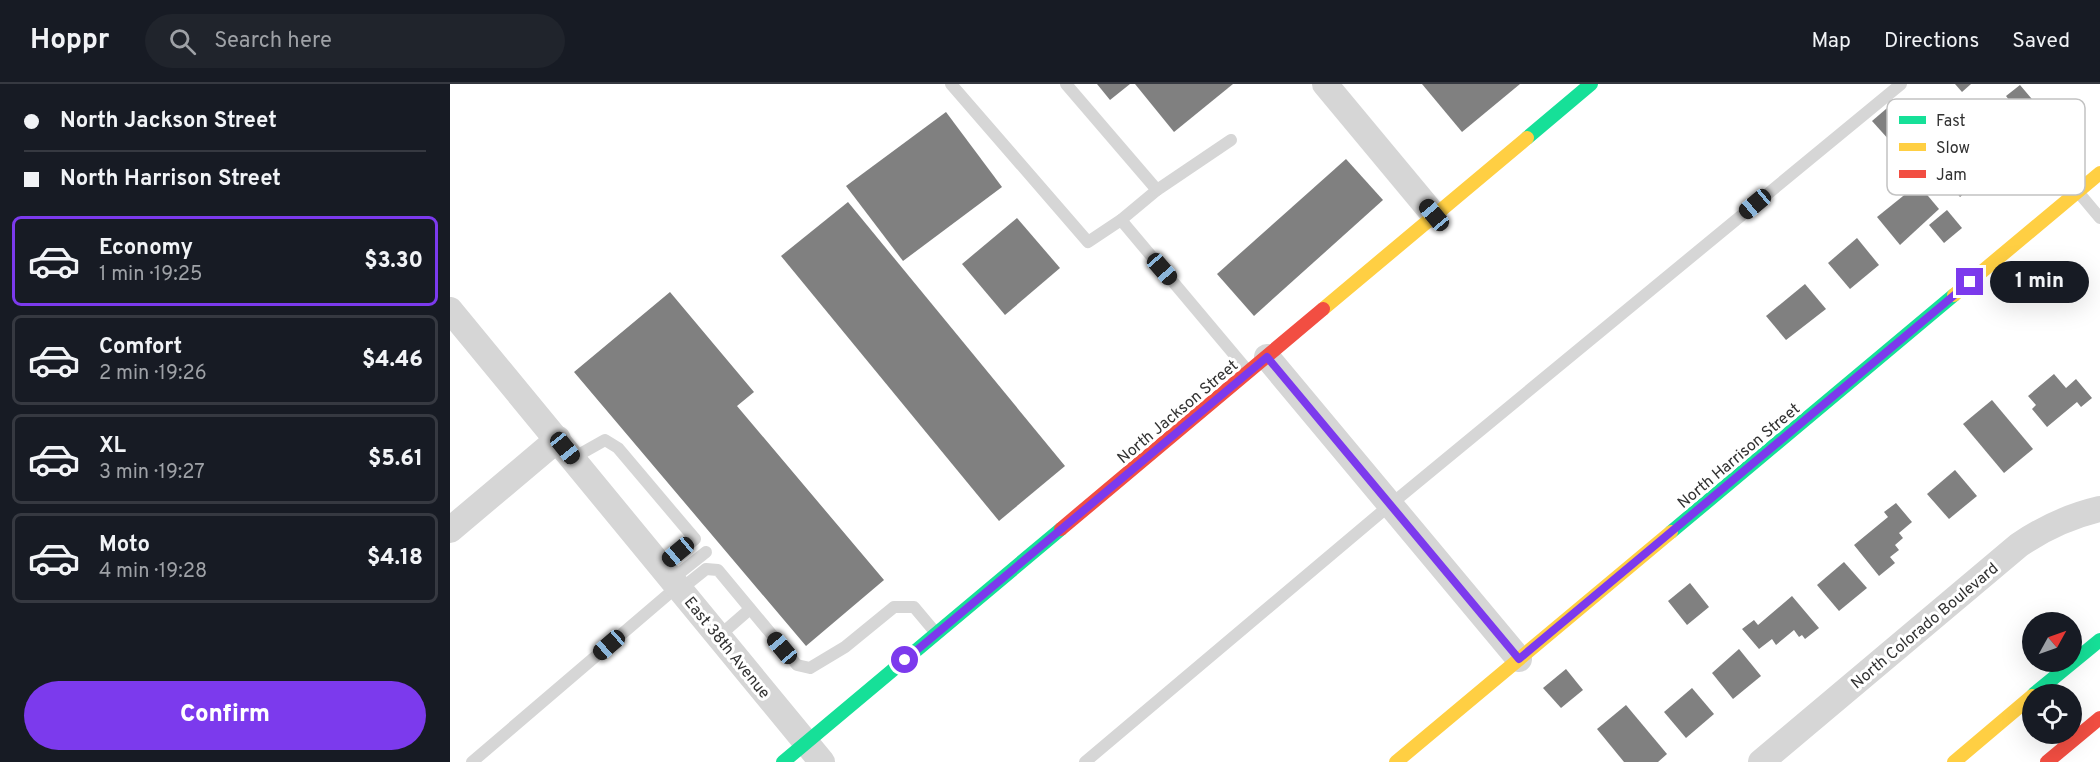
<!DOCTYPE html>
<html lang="en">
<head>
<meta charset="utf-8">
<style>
  body { margin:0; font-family:Overpass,sans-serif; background:#20242c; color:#f1f3f6; height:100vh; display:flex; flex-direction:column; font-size:22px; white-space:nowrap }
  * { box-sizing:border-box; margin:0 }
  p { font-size:20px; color:#9ea1a6 }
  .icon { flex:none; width:33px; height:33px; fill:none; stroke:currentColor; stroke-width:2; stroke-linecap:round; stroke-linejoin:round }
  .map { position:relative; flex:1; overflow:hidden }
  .panel { display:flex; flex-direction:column; background:#171b24; width:450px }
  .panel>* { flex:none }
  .hud { display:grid; align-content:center; height:132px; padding:0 24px; background:#171b24 }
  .needle { width:39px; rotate:50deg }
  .tools { position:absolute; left:1572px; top:528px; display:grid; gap:12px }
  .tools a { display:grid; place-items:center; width:60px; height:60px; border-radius:50%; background:#171b24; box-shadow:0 6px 24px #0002; font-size:30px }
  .end { position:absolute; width:27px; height:27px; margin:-14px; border:8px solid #7c3aed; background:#fff; box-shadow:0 0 0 3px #fff }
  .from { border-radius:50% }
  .bubble { position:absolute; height:42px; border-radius:21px; background:#171b24; box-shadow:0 6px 24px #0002; font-size:20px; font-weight:800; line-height:42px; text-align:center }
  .car { position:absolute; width:18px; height:36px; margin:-18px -9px; border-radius:8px; box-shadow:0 0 4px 2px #0007; background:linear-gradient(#222 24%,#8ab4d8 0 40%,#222 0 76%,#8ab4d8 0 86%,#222 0) }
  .hud b { display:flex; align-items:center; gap:21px; height:57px; font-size:22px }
  .hud b+b { border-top:2px solid #363941 }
  .hud i { width:15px; height:15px; background:#f1f3f6 }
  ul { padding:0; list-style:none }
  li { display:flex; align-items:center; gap:18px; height:90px; margin:0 12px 9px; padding:0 12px; border:3px solid #363941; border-radius:9px }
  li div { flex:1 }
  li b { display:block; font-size:22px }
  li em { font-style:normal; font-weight:800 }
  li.on { border-color:#7c3aed }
  li>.icon { width:54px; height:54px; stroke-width:1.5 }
  .cta { display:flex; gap:12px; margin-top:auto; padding:12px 24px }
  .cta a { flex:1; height:69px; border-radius:36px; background:#7c3aed; color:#fff; font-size:24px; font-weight:800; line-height:69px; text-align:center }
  header { display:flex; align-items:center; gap:36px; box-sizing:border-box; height:84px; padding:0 30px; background:#171b24; border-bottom:2px solid #363941 }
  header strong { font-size:28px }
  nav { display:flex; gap:33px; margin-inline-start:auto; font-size:21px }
  .search { width:420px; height:54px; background:#20242c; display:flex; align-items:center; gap:15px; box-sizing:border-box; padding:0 21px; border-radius:33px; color:#9ea1a6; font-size:22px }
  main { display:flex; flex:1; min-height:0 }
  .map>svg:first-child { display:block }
  .building { fill:#808080 }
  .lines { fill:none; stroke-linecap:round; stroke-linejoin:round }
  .lane { stroke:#d6d6d6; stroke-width:12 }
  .street { stroke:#d6d6d6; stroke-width:26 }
  .fast { stroke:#16e098; stroke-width:14 }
  .slow { stroke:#ffcf43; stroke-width:14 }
  .jam { stroke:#f24e42; stroke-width:14 }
  .route { stroke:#7c3aed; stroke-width:8 }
  .labels { text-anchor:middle; stroke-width:6; stroke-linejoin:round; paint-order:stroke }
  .street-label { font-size:16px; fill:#323232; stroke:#fff }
  .key { fill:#fff; stroke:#c2c2c2; stroke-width:1.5 }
  .key-label { font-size:16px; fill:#323232 }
</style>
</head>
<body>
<header>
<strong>Hoppr</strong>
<div class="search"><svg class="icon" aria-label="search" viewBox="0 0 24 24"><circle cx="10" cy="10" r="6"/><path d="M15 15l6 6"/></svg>Search here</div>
<nav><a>Map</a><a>Directions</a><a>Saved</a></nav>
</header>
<main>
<section class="panel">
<div class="hud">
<b><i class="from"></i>North Jackson Street</b>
<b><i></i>North Harrison Street</b>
</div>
<ul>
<li class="on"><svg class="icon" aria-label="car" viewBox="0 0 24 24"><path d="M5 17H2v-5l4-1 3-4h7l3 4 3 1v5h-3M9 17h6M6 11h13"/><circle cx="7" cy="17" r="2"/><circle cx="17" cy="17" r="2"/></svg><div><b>Economy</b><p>1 min · 19:25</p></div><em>$3.30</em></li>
<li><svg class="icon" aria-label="car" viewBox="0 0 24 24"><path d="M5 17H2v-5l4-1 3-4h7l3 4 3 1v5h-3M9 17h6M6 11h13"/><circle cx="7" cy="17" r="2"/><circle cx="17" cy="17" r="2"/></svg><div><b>Comfort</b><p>2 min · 19:26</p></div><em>$4.46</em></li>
<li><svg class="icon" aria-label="car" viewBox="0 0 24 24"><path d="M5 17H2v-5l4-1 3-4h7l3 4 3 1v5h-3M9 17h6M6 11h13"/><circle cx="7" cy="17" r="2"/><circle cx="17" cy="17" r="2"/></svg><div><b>XL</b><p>3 min · 19:27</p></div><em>$5.61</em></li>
<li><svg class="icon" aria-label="car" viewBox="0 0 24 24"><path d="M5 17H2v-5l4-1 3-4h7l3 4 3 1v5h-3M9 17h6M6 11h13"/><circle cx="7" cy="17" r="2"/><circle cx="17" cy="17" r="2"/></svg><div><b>Moto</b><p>4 min · 19:28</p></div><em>$4.18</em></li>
</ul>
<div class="cta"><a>Confirm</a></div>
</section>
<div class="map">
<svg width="1650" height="678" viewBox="0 0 1650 678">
  <rect width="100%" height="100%" fill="#fff"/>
  <g class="building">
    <polygon points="647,0 680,0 660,16"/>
    <polygon points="685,0 783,0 724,48"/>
    <polygon points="972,0 1070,0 1012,48"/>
    <polygon points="1505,0 1521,0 1512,8"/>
    <polygon points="1570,1 1598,34 1560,66 1538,42 1563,21 1556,12"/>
    <polygon points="1443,19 1461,40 1440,57 1422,37"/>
    <polygon points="496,28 552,103 453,177 396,102"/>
    <polygon points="1482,51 1501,75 1518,61 1541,87 1510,113 1468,63"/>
    <polygon points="896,75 933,116 804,232 767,190"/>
    <polygon points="1468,100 1489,125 1450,161 1427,133"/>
    <polygon points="398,118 615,382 549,437 331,172"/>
    <polygon points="1497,126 1512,144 1494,159 1479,141"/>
    <polygon points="567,134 610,184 555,231 512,180"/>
    <polygon points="1407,154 1429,181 1400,205 1378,179"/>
    <polygon points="1355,200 1376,225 1336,256 1316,232"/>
    <polygon points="220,208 304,308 287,322 434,496 356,562 124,288"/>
    <polygon points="1604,290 1616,304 1626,295 1642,314 1631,323 1627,318 1597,343 1582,325 1586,321 1578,312"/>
    <polygon points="1542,316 1583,365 1554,389 1513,340"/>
    <polygon points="1505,386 1527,412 1499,435 1477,410"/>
    <polygon points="1446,419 1462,438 1449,449 1453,454 1445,461 1449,466 1440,473 1445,479 1429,492 1404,461 1438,433 1434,428"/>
    <polygon points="1394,478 1417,504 1389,527 1367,501"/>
    <polygon points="1240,499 1259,523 1237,541 1218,517"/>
    <polygon points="1342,512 1369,544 1355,555 1352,551 1349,553 1344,546 1326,561 1322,555 1309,565 1292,545 1304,536 1308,541"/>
    <polygon points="1289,565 1311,592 1283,615 1262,589"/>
    <polygon points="1116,585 1133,606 1111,624 1093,604"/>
    <polygon points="1242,604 1264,630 1236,654 1214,628"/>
    <polygon points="1176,621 1217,670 1208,678 1174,678 1147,645"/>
  </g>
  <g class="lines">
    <g class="lane">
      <polyline points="501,0 638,158 671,136"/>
      <polyline points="616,0 707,106 671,136 798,287"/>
      <polyline points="707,106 781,56"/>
      <polyline points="1629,109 1650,134"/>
      <polyline points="123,374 155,356 168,364 245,455 212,482"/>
      <polyline points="222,495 256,468"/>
      <polyline points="231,505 256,485 268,486 347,581 360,584 395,563 444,523 464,523 485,548"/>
      <polyline points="269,552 300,525"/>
      <polyline points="22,678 228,502"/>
      <polyline points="635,678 940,421 1451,0"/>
    </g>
    <g class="street">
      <polyline points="875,0 984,131"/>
      <polyline points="0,226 372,678"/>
      <polyline points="817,273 1069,575"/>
      <polyline points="0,446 108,355"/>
      <path d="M1311,678L1569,461C1594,444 1620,432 1650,425"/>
    </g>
    <g class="fast">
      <polyline points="1077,54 1141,0"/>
      <polyline points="1221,448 1504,211"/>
      <polyline points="1584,610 1650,556"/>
      <polyline points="333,678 611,445"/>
    </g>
    <g class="slow">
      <polyline points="1504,211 1650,89"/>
      <polyline points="873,225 1077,54"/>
      <polyline points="946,678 1221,448"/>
      <polyline points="1504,678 1582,612"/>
    </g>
    <g class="jam">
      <polyline points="611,445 873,225"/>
      <polyline points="1597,678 1650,634"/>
    </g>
  </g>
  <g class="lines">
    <polyline class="route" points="455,576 817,273 1069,575 1520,198"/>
  </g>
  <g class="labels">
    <g class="street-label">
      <text transform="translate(727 327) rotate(-40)" y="6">North Jackson Street</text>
      <text transform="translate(1288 371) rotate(-40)" y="6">North Harrison Street</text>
      <text transform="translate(1474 541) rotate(-40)" y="6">North Colorado Boulevard</text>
      <text transform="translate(278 563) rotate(51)" y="6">East 38th Avenue</text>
    </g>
  </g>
  <rect x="1437" y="15" width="198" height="96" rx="9" class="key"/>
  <rect x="1449" y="32" width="27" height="8" fill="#16e098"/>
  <rect x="1449" y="59" width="27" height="8" fill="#ffcf43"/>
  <rect x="1449" y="86" width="27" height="8" fill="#f24e42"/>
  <g class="key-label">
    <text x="1486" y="42">Fast</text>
    <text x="1486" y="69">Slow</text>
    <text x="1486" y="96">Jam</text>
  </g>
</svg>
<div class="tools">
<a><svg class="needle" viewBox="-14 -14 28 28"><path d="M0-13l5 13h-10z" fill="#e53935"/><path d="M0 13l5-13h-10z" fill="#9ea1a6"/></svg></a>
<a><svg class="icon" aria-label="locate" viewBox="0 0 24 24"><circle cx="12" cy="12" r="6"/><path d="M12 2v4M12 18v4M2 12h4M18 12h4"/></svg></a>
</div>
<i class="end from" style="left:455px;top:576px"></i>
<i class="end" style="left:1520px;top:198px"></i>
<div class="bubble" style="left:1540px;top:177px;width:99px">1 min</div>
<i class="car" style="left:1305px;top:120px;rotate:230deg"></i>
<i class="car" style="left:984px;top:131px;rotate:320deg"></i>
<i class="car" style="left:712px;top:185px;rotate:139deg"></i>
<i class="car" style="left:115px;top:364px;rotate:141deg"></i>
<i class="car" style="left:228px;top:468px;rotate:230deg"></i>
<i class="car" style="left:159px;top:561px;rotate:229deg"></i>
<i class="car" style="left:332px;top:564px;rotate:320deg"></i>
</div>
</main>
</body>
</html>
